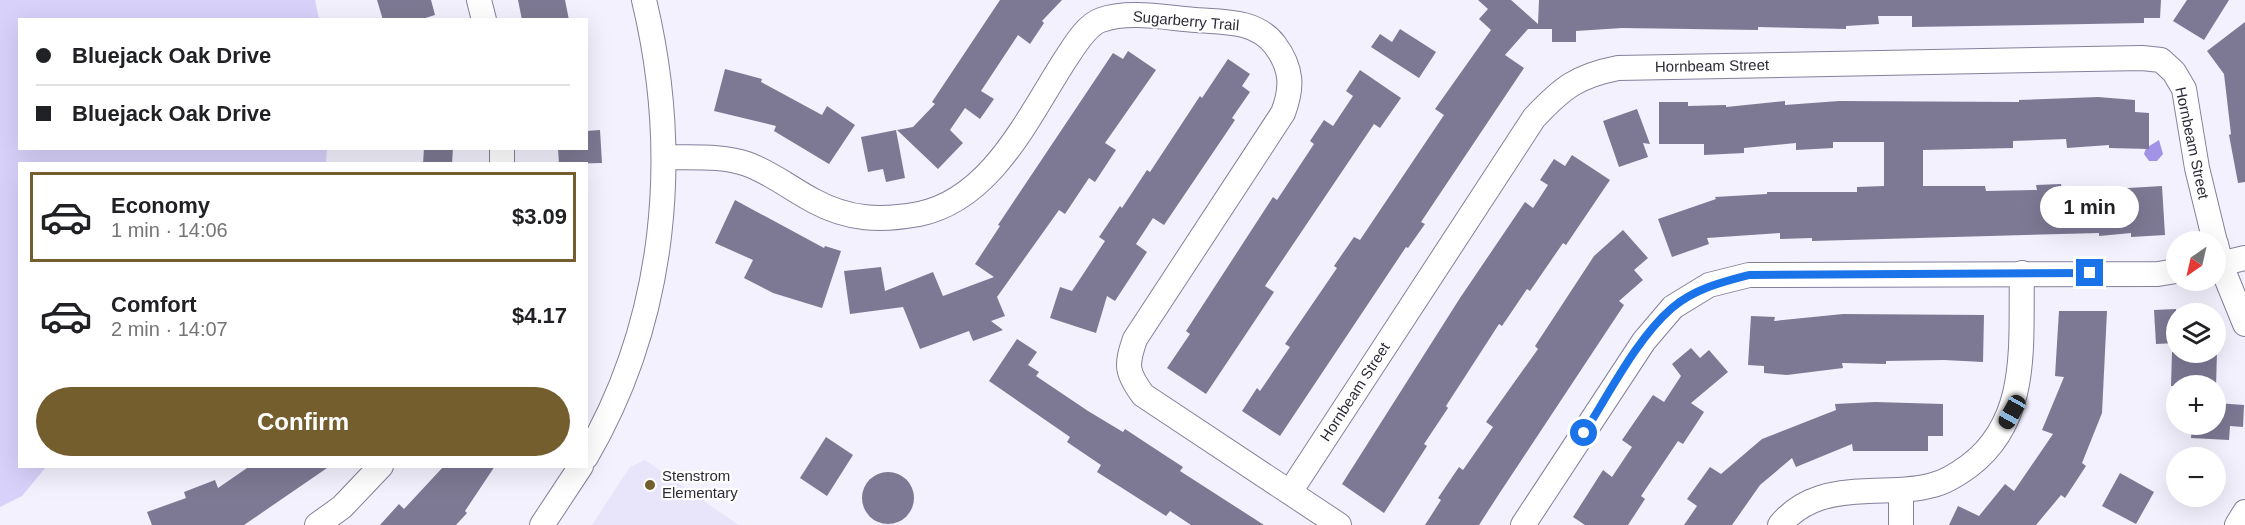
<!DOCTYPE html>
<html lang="en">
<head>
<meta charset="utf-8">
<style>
  body { margin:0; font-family:Arial,sans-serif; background:#f2f2f2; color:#202124; height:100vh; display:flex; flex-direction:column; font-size:22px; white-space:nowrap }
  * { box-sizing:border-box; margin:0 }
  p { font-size:20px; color:#757577 }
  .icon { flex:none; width:33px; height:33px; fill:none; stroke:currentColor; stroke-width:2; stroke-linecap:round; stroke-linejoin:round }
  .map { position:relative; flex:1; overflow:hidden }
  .side { position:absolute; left:18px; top:162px; width:570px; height:306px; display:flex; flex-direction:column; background:#fff; border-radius:0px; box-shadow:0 6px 24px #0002 }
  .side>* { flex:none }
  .top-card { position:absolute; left:18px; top:18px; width:570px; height:132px; border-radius:0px; box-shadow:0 6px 24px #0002; display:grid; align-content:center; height:132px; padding:0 18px; background:#fff }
  .needle { width:39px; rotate:214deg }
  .fabs { position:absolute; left:2166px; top:231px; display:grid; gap:12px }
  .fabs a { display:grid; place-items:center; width:60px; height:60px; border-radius:50%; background:#fff; box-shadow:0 6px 24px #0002; font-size:30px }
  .end { position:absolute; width:27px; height:27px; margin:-14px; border:8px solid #1a73e8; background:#fff; box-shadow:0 0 0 3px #fff }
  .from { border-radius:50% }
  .bubble { position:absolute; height:42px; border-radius:21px; background:#fff; box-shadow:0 6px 24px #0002; font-size:20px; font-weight:700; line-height:42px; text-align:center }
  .car { position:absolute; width:18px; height:36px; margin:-18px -9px; border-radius:8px; box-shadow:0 0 4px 2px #0007; background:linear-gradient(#222 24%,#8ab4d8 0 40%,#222 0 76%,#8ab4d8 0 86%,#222 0) }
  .top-card b { display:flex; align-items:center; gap:21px; height:57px; font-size:22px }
  .top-card b+b { border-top:2px solid #e0e0e0 }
  .top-card i { width:15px; height:15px; background:#202124 }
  ul { padding:10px 0 0; list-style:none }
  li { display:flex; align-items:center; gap:18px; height:90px; margin:0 12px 9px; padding:0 6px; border:3px solid transparent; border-radius:0px }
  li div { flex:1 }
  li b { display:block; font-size:22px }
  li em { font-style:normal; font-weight:700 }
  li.active { border-color:#755e2e }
  li>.icon { width:54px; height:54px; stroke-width:1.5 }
  .action { display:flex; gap:12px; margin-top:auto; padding:12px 18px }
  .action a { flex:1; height:69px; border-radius:36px; background:#755e2e; color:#fff; font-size:24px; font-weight:700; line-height:69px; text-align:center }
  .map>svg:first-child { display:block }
  .built { fill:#e8e5fb }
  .green { fill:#d8d2fb }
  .water { fill:#a393e7 }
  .building { fill:#7d7994 }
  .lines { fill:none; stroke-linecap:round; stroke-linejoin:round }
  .minor-casing { stroke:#84809b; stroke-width:26 }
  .minor { stroke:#fff; stroke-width:24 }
  .route { stroke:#1a73e8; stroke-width:8 }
  .poi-dot { fill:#755e2e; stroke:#fff; stroke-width:2 }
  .labels { text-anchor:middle; stroke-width:4.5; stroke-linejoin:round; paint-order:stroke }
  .street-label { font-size:15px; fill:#2c2a36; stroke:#fff }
  .poi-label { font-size:15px; fill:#2c2a36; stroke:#fff; text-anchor:start }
</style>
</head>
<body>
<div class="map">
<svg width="2245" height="525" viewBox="0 0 2245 525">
  <rect width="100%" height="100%" fill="#f2f1fd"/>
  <polygon class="built" points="645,460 731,520 739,525 592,525 630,467"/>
  <polygon class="green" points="0,0 315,0 319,19 20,20 20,148 327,149 326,163 20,164 20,466 46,467 22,496 0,507"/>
  <polygon class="water" points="2159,140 2163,154 2157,161 2149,161 2144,154 2146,148"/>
  <g class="building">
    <polygon points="377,0 431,0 435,15 419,20 383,20"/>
    <polygon points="518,0 565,0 569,20 522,20"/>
    <polygon points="1000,0 1062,0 1042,21 1044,23 1030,44 1018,35 981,91 994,99 980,119 965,108 950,130 963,143 938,169 897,130 913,127 935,104 932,102"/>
    <polygon points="1478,0 1511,0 1538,24 1539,0 2161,0 2160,18 2144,18 2144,23 1912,27 1912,16 1878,16 1879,24 1846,26 1846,29 1758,27 1758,30 1622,28 1576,31 1576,42 1552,42 1552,29 1528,29 1505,55 1524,68 1421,222 1425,224 1408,248 1406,247 1280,436 1242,411 1257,388 1260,391 1290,347 1285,344 1337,268 1334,266 1354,237 1360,240 1444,115 1435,109 1491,30 1479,19 1488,9"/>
    <polygon points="2187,0 2229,0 2204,40 2173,21"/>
    <polygon points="2245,22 2245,182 2238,183 2229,135 2231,134 2224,74 2207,51"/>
    <polygon points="1400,29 1436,52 1419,78 1371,47 1380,34 1392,42"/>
    <polygon points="1128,51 1156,70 1105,143 1116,150 1095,182 1089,178 1065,214 1059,210 997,297 1005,316 991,321 1003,330 973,341 969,331 920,349 903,307 850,314 844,271 881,267 885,291 933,272 943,296 994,277 975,264 1000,226 998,225 1113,53 1123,59"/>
    <polygon points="1228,59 1250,74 1242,86 1250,92 1232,118 1235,120 1164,225 1153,218 1136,244 1147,252 1115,301 1107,296 1096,333 1050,318 1060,287 1072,291 1105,241 1099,237 1120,206 1122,208 1147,170 1150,172 1200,96 1202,98"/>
    <polygon points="725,69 762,79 761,82 822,115 827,106 855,125 829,164 774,131 776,126 714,111"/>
    <polygon points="1360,70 1401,98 1380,128 1374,124 1265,286 1274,292 1206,394 1167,368 1190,334 1186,331 1260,217 1273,197 1277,200 1314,144 1310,141 1324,120 1333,126 1353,96 1346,91"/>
    <polygon points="2098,97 2135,100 2135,112 2149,113 2149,149 2109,148 2109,145 2067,148 2066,139 2013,141 2013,148 1923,150 1923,186 1985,186 1986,191 2037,190 2036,185 2061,184 2062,192 2162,186 2165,235 2131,237 2131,233 2099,236 2099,233 1812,241 1812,238 1780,239 1780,233 1707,238 1709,244 1672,257 1658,219 1716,199 1715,197 1767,194 1767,192 1857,192 1857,187 1884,186 1884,142 1833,142 1833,148 1796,150 1796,143 1744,148 1744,153 1704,155 1704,144 1659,144 1659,102 1688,102 1688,106 1726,105 1726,107 1785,101 1785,105 1839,101 2019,102 2019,100"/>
    <polygon points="1637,109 1650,144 1643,143 1648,157 1619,167 1603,121"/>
    <polygon points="600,130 602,163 559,164 558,148 586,148 586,131"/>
    <polygon points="896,130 905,178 886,182 883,169 868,172 861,137"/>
    <polygon points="424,148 453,148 452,164 423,164"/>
    <polygon points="1572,155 1610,180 1566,245 1563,243 1530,291 1527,289 1502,326 1499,324 1446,406 1448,408 1424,444 1427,446 1384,513 1342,484 1460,298 1525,202 1533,208 1548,185 1540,180 1554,159 1565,166"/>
    <polygon points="735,200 824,248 825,246 841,251 822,308 773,293 744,278 753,260 715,243"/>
    <polygon points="1623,230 1648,258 1634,270 1643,280 1619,301 1624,305 1499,494 1479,525 1425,525 1441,500 1438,498 1459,467 1463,470 1493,427 1486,422 1538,349 1535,346 1594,256"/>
    <polygon points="2176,309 2176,343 2156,344 2154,310"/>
    <polygon points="2059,311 2107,311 2102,413 2082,463 2086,466 2065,498 2061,495 2036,525 1949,525 1958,506 1979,516 2005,484 2014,491 2053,434 2042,430 2064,377 2055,376"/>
    <polygon points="1843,314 1984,315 1983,362 1944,360 1886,361 1886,364 1842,363 1843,368 1787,375 1764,373 1764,366 1748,365 1751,316 1775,317 1774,321"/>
    <polygon points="1017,339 1037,352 1028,365 1039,372 1036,376 1088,411 1123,432 1125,429 1163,454 1183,467 1180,471 1264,525 1191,525 1170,511 1166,516 1097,472 1101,465 1067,442 1070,437 989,381"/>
    <polygon points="1691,348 1700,358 1709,350 1728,372 1691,403 1704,412 1683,444 1678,441 1641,496 1645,499 1628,525 1585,525 1573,517 1603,470 1612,477 1632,447 1622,440 1653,395 1664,402 1681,376 1672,364"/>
    <polygon points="2172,352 2217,352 2216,386 2171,386"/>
    <polygon points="1875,402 1943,404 1943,436 1928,436 1928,451 1853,451 1852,444 1796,467 1792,458 1760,485 1732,525 1684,525 1697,506 1687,499 1710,467 1721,474 1762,439 1836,410 1835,404"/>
    <polygon points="2216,403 2244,405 2243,427 2230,426 2229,440 2191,438 2192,424 2216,424"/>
    <polygon points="826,437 853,455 827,496 800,478"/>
    <polygon points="250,466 330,466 244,525 152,525 147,512 186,498 184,492 215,480 218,488"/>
    <polygon points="444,466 495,466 465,511 467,513 456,525 380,525 399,504 404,509"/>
    <circle cx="888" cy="498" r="26"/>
    <polygon points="2120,473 2154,492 2136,524 2102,506"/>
  </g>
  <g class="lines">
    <g class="minor-casing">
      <g id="minor">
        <polyline points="479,0 484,20"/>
        <path d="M665,157C691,158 722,155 747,164C772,173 791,189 814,201C849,220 881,221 919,214C992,199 1028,117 1065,60C1073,48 1086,25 1101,20C1129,10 1167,18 1196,20C1224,22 1256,20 1275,45C1292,68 1293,87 1283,113L1135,339C1126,365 1126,372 1143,395L1339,525"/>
        <polyline points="502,164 502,148"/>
        <polyline points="2216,244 2221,265 2245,324"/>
        <polyline points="2216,265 2245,258"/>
        <path d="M586,457C667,318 681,154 644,0"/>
        <polyline points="1901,490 1901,525"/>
        <path d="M1290,492L1534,118C1562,88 1577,76 1618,68L2142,58L2161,60L2174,72L2184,89L2197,168L2215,242"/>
        <polyline points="317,525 342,507 381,466"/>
        <polyline points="542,525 581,466"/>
        <polyline points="1523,525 1644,341 1673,307 1709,285 1749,275 2158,274 2176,271"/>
        <path d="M1780,525C1803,497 1835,492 1869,491C1890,490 1912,491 1933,485C1946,482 1958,474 1969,466C2031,419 2020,343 2022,273"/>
        <polyline points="2237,525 2245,512"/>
      </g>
    </g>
    <use href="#minor" class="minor"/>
  </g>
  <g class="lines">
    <path class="route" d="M1584,433C1609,394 1637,338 1672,308C1694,289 1722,282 1749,275L2090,273"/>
  </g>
  <circle class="poi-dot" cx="650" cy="485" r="6"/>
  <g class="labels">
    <g class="street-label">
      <text transform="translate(1186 21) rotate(5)" y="5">Sugarberry Trail</text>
      <text transform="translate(1712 66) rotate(-1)" y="5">Hornbeam Street</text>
      <text transform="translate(2192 143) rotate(78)" y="5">Hornbeam Street</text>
      <text transform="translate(1355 392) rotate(-57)" y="5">Hornbeam Street</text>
    </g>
    <g class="poi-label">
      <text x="662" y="481">Stenstrom<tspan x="662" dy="17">Elementary</tspan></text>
    </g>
  </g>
</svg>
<div class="fabs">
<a><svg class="needle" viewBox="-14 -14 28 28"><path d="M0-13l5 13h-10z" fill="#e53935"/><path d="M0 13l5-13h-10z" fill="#757577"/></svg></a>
<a><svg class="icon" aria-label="layers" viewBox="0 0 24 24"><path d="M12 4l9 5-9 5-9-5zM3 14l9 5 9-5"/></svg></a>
<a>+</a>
<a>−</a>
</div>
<i class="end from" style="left:1584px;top:433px"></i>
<i class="end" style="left:2090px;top:273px"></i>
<div class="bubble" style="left:2040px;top:186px;width:99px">1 min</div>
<i class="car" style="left:2012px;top:412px;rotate:209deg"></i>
<div class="top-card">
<b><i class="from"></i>Bluejack Oak Drive</b>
<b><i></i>Bluejack Oak Drive</b>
</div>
<section class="side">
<ul>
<li class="active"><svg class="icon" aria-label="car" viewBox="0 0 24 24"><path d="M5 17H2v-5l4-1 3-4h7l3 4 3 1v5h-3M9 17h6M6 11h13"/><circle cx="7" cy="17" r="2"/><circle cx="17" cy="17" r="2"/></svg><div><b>Economy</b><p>1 min · 14:06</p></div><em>$3.09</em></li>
<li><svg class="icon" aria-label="car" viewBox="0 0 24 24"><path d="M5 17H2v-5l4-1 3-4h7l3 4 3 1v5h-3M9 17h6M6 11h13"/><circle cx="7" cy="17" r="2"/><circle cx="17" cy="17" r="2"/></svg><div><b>Comfort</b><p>2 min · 14:07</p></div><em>$4.17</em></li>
</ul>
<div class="action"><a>Confirm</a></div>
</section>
</div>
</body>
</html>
